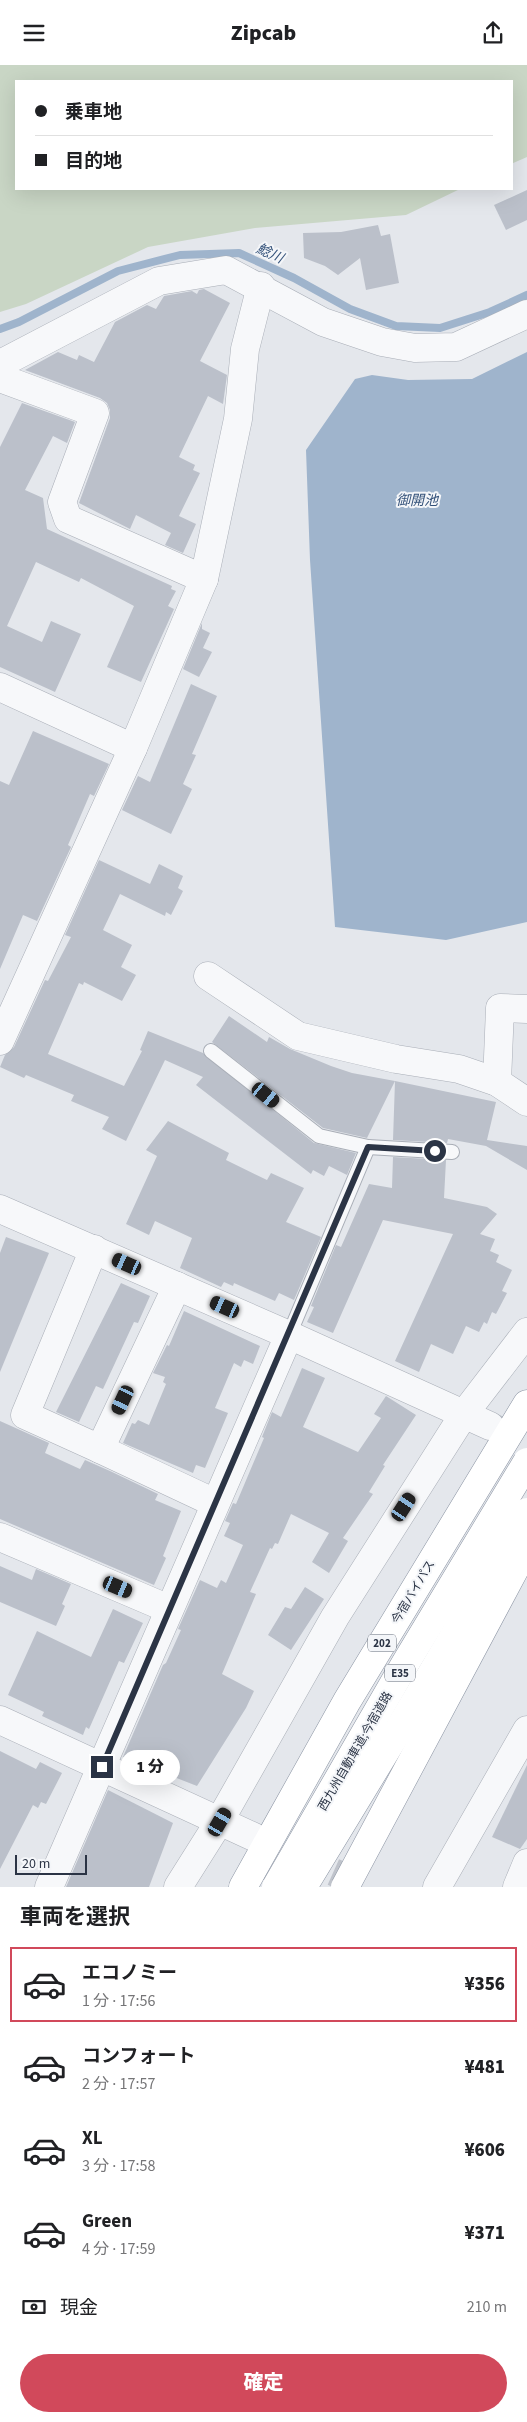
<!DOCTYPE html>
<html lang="ja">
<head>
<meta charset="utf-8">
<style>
  body { margin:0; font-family:"Source Sans 3","Noto Sans JP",sans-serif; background:#f2f2f2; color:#202124; height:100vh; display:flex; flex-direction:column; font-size:19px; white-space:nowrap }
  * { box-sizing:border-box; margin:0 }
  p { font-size:16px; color:#757577 }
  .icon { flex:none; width:28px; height:28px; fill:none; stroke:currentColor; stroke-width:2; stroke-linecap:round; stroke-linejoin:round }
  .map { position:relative; height:1822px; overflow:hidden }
  .details { display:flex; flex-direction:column; background:#fff; flex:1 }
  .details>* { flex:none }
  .top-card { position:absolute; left:15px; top:15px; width:498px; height:110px; border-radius:0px; box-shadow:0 5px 20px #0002; display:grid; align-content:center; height:110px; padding:0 20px; background:#fff }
  .scale { position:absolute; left:15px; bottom:12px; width:72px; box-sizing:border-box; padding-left:5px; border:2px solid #2b3445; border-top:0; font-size:14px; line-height:18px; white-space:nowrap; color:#2b3445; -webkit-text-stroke:4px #f4f6f9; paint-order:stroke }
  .end { position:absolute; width:22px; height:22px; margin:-11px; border:6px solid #2b3445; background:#fff; box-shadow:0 0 0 2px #fff }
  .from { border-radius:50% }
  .bubble { position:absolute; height:35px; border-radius:18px; background:#fff; box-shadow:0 5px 20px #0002; font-size:16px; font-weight:800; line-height:35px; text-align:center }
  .car { position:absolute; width:15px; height:30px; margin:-15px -8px; border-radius:6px; box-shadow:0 0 4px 1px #0007; background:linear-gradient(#222 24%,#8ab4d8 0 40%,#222 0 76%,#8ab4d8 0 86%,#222 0) }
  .top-card b { display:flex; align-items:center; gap:18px; height:48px; font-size:19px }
  .top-card b+b { border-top:1px solid #e0e0e0 }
  .top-card i { width:12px; height:12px; background:#202124 }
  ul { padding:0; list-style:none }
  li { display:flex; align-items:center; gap:15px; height:75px; margin:0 10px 8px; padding:0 10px; border:2px solid transparent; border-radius:0px }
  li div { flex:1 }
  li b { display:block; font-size:19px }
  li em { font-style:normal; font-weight:800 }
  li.active { border-color:#d1495b }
  li>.icon { width:45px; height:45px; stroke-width:1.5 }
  h2 { padding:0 20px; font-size:22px; line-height:60px }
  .pay { display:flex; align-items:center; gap:12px; height:55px; padding:0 20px; font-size:19px }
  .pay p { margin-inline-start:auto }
  .action { display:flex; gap:10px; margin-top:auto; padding:10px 20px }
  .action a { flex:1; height:58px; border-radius:30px; background:#d1495b; color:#fff; font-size:20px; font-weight:800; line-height:58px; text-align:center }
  header { display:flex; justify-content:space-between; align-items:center; height:65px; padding:0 20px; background:#fff; font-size:22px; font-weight:800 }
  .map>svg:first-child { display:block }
  .green { fill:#c9d6c5 }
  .water { fill:#9fb4cc }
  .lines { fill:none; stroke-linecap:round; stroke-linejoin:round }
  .stream { stroke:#9fb4cc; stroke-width:8 }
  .building { fill:#bbc0ca }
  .minor-tunnel { stroke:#bfc3cb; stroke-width:28; stroke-dasharray:28 14; stroke-linecap:butt }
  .tertiary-tunnel { stroke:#bfc3cb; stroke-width:28; stroke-dasharray:28 14; stroke-linecap:butt }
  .service-casing { stroke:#a9aeb7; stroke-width:16 }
  .minor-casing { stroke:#a9aeb7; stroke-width:29 }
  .tertiary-casing { stroke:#a9aeb7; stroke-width:29 }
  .trunk-casing { stroke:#8b94a3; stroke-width:29 }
  .service { stroke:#f7f8fa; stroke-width:14 }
  .minor { stroke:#f7f8fa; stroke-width:28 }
  .tertiary { stroke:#f7f8fa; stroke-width:28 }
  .trunk { stroke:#fff; stroke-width:28 }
  .motorway-bridge-casing { stroke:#8b94a3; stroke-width:29; stroke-linecap:butt }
  .motorway-bridge { stroke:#fff; stroke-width:28 }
  .route { stroke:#2b3445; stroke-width:6 }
  .labels { text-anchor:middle; stroke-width:4; stroke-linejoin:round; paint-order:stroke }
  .shield { fill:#f4f6f9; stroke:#676e7b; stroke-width:1 }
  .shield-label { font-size:11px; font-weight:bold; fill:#2b3445 }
  .street-label { font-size:12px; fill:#2b3445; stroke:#f4f6f9 }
  .water-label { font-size:14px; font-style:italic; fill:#34527a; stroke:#f4f6f9 }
</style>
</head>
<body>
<header><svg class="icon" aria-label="menu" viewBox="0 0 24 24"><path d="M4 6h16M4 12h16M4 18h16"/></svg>Zipcab<svg class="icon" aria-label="share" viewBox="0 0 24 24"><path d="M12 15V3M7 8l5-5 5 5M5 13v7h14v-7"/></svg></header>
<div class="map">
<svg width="527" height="1822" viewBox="0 0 527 1822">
  <rect width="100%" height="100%" fill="#e4e7ec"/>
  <polygon class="green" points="0,0 527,0 527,92 511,99 511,16 16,16 16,124 460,124 406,150 255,163 148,182 26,239 0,247"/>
  <polygon class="water" points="527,287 527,857 446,875 335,862 310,495 306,385 355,314 372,310 408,315 472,314"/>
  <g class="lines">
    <polyline class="stream" points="0,264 19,257 118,206 180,190 239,188 294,213 350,244 396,261 440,263 490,247 527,230"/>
  </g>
  <g class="building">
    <polygon points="527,125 527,155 506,165 494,140"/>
    <polygon points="378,160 381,171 390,169 399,218 366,225 360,193 338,210 325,201 304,193 303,168 341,167"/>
    <polygon points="204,224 230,238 200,296 227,310 223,339 208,331 179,392 195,400 193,405 200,408 179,451 196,459 183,488 165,480 171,468 136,450 130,464 79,438 110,353 110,345 107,338 100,333 25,305 58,287 77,295 79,290 94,297 115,257 147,240 156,244 164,231 192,226 197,229 199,225"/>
    <polygon points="22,338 75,357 67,378 53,371 25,425 43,433 47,464 172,521 171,524 176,526 168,541 174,544 141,617 107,602 134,541 81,513 79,517 36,497 7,561 42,577 51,556 81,569 55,627 0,602 0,382"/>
    <polygon points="202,558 202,564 210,568 203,583 212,587 199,612 183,604"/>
    <polygon points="191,619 217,631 192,689 196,690 183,719 192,724 171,769 122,745 138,711 150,717"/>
    <polygon points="33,666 109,699 94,731 90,729 68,780 71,782 37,856 23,850 0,904 0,716 9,720"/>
    <polygon points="99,795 150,819 159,799 183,811 178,823 183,826 171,850 166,847 165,851 120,829 103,865 132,880 121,902 136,910 122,936 84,917 83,920 79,918 48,989 124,1021 142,986 140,985 148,966 203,988 314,1078 356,1088 347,1110 329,1101 324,1111 313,1105 311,1109 196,1020 203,1012 165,995 126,1076 102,1064 109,1052 71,1036 74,1030 26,1010 24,1013 0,1002 5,990 14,982 45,915 48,916 71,872 65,870"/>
    <polygon points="229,951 267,977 269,972 290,984 331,1001 352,1008 395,1016 367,1073 323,1063 212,977"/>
    <polygon points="395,1016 496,1037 487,1075 527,1081 527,1105 486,1081 448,1074 447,1078 393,1075"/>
    <polygon points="168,1056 229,1088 226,1095 267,1115 271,1108 304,1123 286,1157 321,1172 294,1235 279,1228 275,1236 234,1218 233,1221 224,1217 221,1222 180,1203 192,1173 155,1156 149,1170 126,1159 157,1091 146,1085"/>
    <polygon points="393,1092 446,1095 444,1133 487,1142 497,1149 480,1169 495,1174 490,1186 499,1190 496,1197 512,1205 502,1226 507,1228 496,1249 492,1247 487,1259 484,1257 479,1267 466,1261 453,1289 431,1279 419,1307 395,1296 453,1169 383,1155 333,1268 307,1257 314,1242 311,1241 336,1180 341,1182 369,1119 392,1123"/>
    <polygon points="6,1172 49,1188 0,1307 0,1188"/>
    <polygon points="121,1218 150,1231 138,1258 134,1257 103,1324 96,1321 79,1357 56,1347"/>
    <polygon points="184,1246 260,1281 253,1299 244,1295 241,1302 234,1298 215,1343 228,1348 205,1403 196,1400 193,1408 123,1378 132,1358 135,1359 138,1355 149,1360 166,1319 163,1317 165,1312 153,1308 167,1280 169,1281"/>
    <polygon points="302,1303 325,1313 303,1362 358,1387 381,1353 374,1349 386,1331 416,1350 383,1400 385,1401 369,1427 373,1429 343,1473 348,1476 329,1508 312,1497 329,1468 291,1449 278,1479 275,1478 272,1484 270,1483 250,1527 256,1529 222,1609 254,1626 246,1643 197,1721 123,1692 163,1600 166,1598 181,1565 178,1564 200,1515 217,1523 221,1515 226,1518 243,1480 224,1471 230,1458 225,1456 233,1438 236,1439 264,1373 262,1372 272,1347 281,1352"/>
    <polygon points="0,1356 49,1378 45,1388 80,1404 85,1395 110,1406 158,1429 155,1435 181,1446 163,1491 166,1493 154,1520 0,1454"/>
    <polygon points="0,1501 32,1515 36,1504 71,1519 62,1539 65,1541 56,1561 0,1537"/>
    <polygon points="305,1522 324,1534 291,1585 268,1570 285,1542 291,1544"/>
    <polygon points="113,1544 143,1558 124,1598 119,1596 89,1664 86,1662 83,1670 42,1651 44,1647 8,1630 37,1566 91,1592"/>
    <polygon points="0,1686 36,1704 40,1697 62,1708 46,1739 41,1737 38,1743 33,1740 0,1804"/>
    <polygon points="527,1700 527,1774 520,1784 492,1772"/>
    <polygon points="108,1725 173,1758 149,1822 66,1822"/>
  </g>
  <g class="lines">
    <polyline class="minor-tunnel" points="295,1790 367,1822"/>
    <polyline class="tertiary-tunnel" points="490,1361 527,1378"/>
    <g class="service-casing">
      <g id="service">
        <polyline points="211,986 319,1071 368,1082 452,1087"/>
        <polyline points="289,1270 368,1082"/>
      </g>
    </g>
    <g class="minor-casing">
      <g id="minor">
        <polyline points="0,299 159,216 226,205 323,257 382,277 415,283 456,282 527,249"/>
        <polyline points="0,313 95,348 62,437 68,454 204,514"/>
        <polyline points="0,622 133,683"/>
        <polyline points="208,911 298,971 396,994 459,1004 497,1017 527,1037"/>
        <polyline points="0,976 133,683 204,514 238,354 245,284 261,221"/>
        <polyline points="497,1017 500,943 527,944"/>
        <polyline points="94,1184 25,1350 100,1384"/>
        <polyline points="177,1221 100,1384 215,1438"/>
        <polyline points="0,1472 169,1544"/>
        <polyline points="0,1655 254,1772"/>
        <polyline points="49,1822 289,1270"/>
        <polyline points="178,1822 219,1757 335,1552 464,1349 527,1267"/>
        <polyline points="437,1822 527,1665"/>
        <polyline points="517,1822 527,1798"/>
      </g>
    </g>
    <g class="tertiary-casing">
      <polyline id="tertiary" points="0,1144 289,1270 490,1361"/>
    </g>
    <g class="trunk-casing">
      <polyline id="trunk" points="243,1822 347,1636 527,1339"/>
    </g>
    <use href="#service" class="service"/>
    <use href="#minor" class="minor"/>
    <use href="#tertiary" class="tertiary"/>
    <use href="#trunk" class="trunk"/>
    <g class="motorway-bridge-casing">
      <g id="motorway-bridge">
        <polyline points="276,1822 405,1599 527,1397"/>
        <polyline points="303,1822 393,1674 527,1447"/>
        <polyline points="345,1822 527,1481"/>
      </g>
    </g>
    <use href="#motorway-bridge" class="motorway-bridge"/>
  </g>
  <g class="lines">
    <polyline class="route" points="102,1702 368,1082 435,1086"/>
  </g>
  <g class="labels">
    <g class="shield">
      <rect x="368" y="1569.5" width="28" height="17" rx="4"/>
      <rect x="385" y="1599.5" width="30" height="17" rx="4"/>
    </g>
    <g class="shield-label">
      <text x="382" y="1582">202</text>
      <text x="400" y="1612">E35</text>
    </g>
    <g class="street-label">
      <text transform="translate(413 1527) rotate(-59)" y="4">今宿バイパス</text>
      <text transform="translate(355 1686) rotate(-60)" y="4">西九州自動車道;今宿道路</text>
    </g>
    <g class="water-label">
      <text transform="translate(270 188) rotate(24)" y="5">鯰川</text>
      <text x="417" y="440">御開池</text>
    </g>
  </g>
</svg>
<div class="scale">20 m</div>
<i class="end from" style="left:435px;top:1086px"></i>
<i class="end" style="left:102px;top:1702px"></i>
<div class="bubble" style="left:120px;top:1685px;width:60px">1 分</div>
<i class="car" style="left:266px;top:1030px;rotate:129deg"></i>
<i class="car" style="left:127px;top:1199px;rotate:294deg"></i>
<i class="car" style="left:225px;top:1242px;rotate:294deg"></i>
<i class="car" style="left:123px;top:1335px;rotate:205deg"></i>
<i class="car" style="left:404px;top:1442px;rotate:33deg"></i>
<i class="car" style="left:118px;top:1522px;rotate:113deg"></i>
<i class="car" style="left:220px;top:1757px;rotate:30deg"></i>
<div class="top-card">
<b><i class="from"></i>乗車地</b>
<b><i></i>目的地</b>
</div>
</div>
<section class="details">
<h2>車両を選択</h2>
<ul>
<li class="active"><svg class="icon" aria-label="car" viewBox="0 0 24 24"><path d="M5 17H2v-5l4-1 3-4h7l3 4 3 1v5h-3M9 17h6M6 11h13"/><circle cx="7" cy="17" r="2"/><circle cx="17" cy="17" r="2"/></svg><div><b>エコノミー</b><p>1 分 · 17:56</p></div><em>¥356</em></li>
<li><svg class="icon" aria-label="car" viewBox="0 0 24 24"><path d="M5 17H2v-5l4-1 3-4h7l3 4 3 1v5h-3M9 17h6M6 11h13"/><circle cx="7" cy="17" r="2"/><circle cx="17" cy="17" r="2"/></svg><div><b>コンフォート</b><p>2 分 · 17:57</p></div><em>¥481</em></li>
<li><svg class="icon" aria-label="car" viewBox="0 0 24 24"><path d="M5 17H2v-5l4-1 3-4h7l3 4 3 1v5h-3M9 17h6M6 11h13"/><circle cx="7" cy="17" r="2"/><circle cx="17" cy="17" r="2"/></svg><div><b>XL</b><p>3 分 · 17:58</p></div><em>¥606</em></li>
<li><svg class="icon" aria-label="car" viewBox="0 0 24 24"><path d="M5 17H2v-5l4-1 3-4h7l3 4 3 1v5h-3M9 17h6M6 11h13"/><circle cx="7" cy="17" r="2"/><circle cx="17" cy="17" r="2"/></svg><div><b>Green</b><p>4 分 · 17:59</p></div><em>¥371</em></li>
</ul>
<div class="pay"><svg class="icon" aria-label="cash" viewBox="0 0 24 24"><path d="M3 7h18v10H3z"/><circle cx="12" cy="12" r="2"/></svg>現金<p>210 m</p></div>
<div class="action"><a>確定</a></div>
</section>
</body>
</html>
